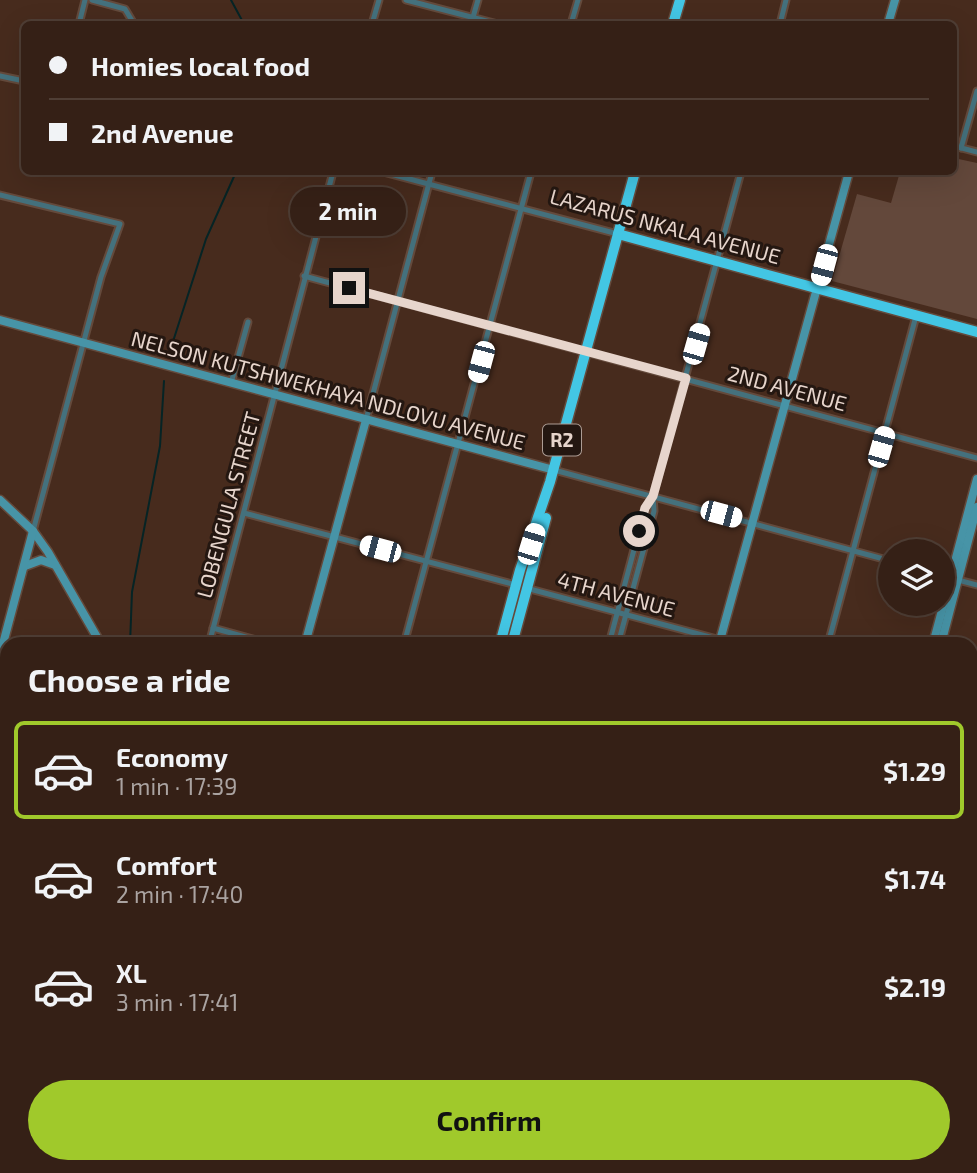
<!DOCTYPE html>
<html lang="en">
<head>
<meta charset="utf-8">
<style>
  body { margin:0; font-family:"Exo 2",sans-serif; background:#3d281f; color:#f1f3f6; height:100vh; display:flex; flex-direction:column; font-size:26px; white-space:nowrap }
  * { box-sizing:border-box; margin:0 }
  p { font-size:23px; color:#aaa3a1 }
  .icon { flex:none; width:38px; height:38px; fill:none; stroke:currentColor; stroke-width:2; stroke-linecap:round; stroke-linejoin:round }
  .map { position:relative; flex:1; overflow:hidden }
  .side { position:absolute; left:0px; top:637px; width:978px; height:537px; display:flex; flex-direction:column; background:#352016; border-radius:21px 21px 0 0; box-shadow:0 7px 28px #0002,0 0 0 2px #4f3e35 }
  .side>* { flex:none }
  .guide { position:absolute; left:21px; top:21px; width:936px; height:154px; border-radius:10px; box-shadow:0 7px 28px #0002,0 0 0 2px #4f3e35; display:grid; align-content:center; height:154px; padding:0 28px; background:#352016 }
  .tools { position:absolute; left:878px; top:539px; display:grid; gap:14px }
  .tools a { display:grid; place-items:center; width:77px; height:77px; border-radius:50%; background:#352016; box-shadow:0 7px 28px #0002,0 0 0 2px #4f3e35; font-size:35px }
  .end { position:absolute; width:32px; height:32px; margin:-16px; border:9px solid #e7d5cc; background:#111; box-shadow:0 0 0 4px #111 }
  .from { border-radius:50% }
  .bubble { position:absolute; height:49px; border-radius:24px; background:#352016; box-shadow:0 7px 28px #0002,0 0 0 2px #4f3e35; font-size:23px; font-weight:700; line-height:49px; text-align:center }
  .car { position:absolute; width:21px; height:42px; margin:-21px -10px; border-radius:9px; box-shadow:0 0 5px 2px #0007; background:linear-gradient(#fff 24%,#345 0 40%,#fff 0 76%,#345 0 86%,#fff 0) }
  .guide b { display:flex; align-items:center; gap:24px; height:66px; font-size:26px }
  .guide b+b { border-top:2px solid #4f3e35 }
  .guide i { width:18px; height:18px; background:#f1f3f6 }
  ul { padding:0; list-style:none }
  li { display:flex; align-items:center; gap:21px; height:98px; margin:0 14px 10px; padding:0 14px; border:4px solid transparent; border-radius:10px }
  li div { flex:1 }
  li b { display:block; font-size:26px }
  li em { font-style:normal; font-weight:700 }
  li.selected { border-color:#a0c92b }
  li>.icon { width:63px; height:63px; stroke-width:1.5 }
  h2 { padding:0 28px; font-size:32px; line-height:84px }
  .button { display:flex; gap:14px; margin-top:auto; padding:14px 28px }
  .button a { flex:1; height:80px; border-radius:42px; background:#a0c92b; color:#111; font-size:28px; font-weight:700; line-height:80px; text-align:center }
  .map>svg:first-child { display:block }
  .green { fill:#63483b }
  .lines { fill:none; stroke-linecap:round; stroke-linejoin:round }
  .stream { stroke:#062425; stroke-width:2 }
  .street-casing { stroke:#644a3c; stroke-width:9 }
  .secondary-casing { stroke:#644a3c; stroke-width:11 }
  .highway-casing { stroke:#644a3c; stroke-width:13 }
  .street { stroke:#44717d; stroke-width:5 }
  .secondary { stroke:#4794a7; stroke-width:8 }
  .highway { stroke:#43c6e4; stroke-width:10 }
  .route { stroke:#e7d5cc; stroke-width:9 }
  .labels { text-anchor:middle; stroke-width:6; stroke-linejoin:round; paint-order:stroke }
  .shield { fill:#241711; stroke:#ac9c94; stroke-width:2 }
  .shield-label { font-size:19px; font-weight:bold; fill:#e7d5cc }
  .street-label { font-size:21px; fill:#e7d5cc; stroke:#241711 }
</style>
</head>
<body>
<div class="map">
<svg width="977" height="1173" viewBox="0 0 977 1173">
  <rect width="100%" height="100%" fill="#472b1d"/>
  <polygon class="green" points="954,158 977,163 977,319 832,281 857,194 891,203 900,172 954,172"/>
  <g class="lines">
    <g class="stream">
      <polyline points="231,0 244,24"/>
      <polyline points="168,357 206,239 236,172"/>
      <polyline points="130,644 132,592 160,446 164,381"/>
    </g>
    <g class="street-casing">
      <g id="street">
        <polyline points="92,0 125,9 134,24"/>
        <polyline points="406,0 498,24"/>
        <polyline points="79,24 85,0"/>
        <polyline points="372,24 379,0"/>
        <polyline points="471,24 478,0"/>
        <polyline points="571,24 578,0"/>
        <polyline points="780,24 786,0"/>
        <polyline points="0,76 24,81"/>
        <polyline points="954,146 977,152"/>
        <polyline points="961,148 977,91"/>
        <polyline points="383,172 618,234"/>
        <polyline points="0,195 120,224 101,277 33,531"/>
        <polyline points="304,276 977,458"/>
        <polyline points="231,383 248,322"/>
        <polyline points="366,420 432,172"/>
        <polyline points="554,470 891,561"/>
        <polyline points="244,513 516,585"/>
        <polyline points="943,576 977,585"/>
        <polyline points="526,588 736,644"/>
        <polyline points="213,628 271,644"/>
        <polyline points="209,644 333,172"/>
        <polyline points="404,644 531,172"/>
        <polyline points="609,644 645,508 653,496"/>
        <polyline points="618,644 654,511 653,496 741,172"/>
        <polyline points="828,644 916,316"/>
        <polyline points="971,707 977,709"/>
        <polyline points="971,834 977,835"/>
        <polyline points="971,913 977,891"/>
        <polyline points="971,960 977,962"/>
        <polyline points="0,964 7,966"/>
        <polyline points="267,1167 288,1173"/>
        <polyline points="743,1167 764,1173"/>
        <polyline points="783,1167 804,1173"/>
        <polyline points="63,1173 65,1167"/>
        <polyline points="467,1173 468,1167"/>
        <polyline points="476,1173 478,1167"/>
        <polyline points="681,1173 683,1167"/>
        <polyline points="691,1173 693,1167"/>
      </g>
    </g>
    <g class="secondary-casing">
      <g id="secondary">
        <polyline points="888,24 895,0"/>
        <polyline points="0,320 554,470"/>
        <polyline points="0,500 33,531 48,552 101,644"/>
        <polyline points="25,566 41,560 55,565"/>
        <polyline points="305,644 366,420"/>
        <polyline points="719,644 849,172"/>
        <polyline points="933,644 977,479"/>
        <polyline points="941,644 977,507"/>
        <polyline points="0,655 33,531"/>
        <polyline points="164,1173 166,1167"/>
        <polyline points="573,1173 575,1167"/>
        <polyline points="585,1173 587,1167"/>
        <polyline points="788,1173 790,1167"/>
        <polyline points="798,1173 800,1167"/>
      </g>
    </g>
    <g class="highway-casing">
      <g id="highway">
        <polyline points="673,24 680,0"/>
        <polyline points="618,234 977,332"/>
        <polyline points="500,644 520,570 550,482 635,172"/>
        <polyline points="512,644 546,518"/>
        <polyline points="971,1085 977,1087"/>
        <polyline points="971,1096 977,1098"/>
        <polyline points="361,1173 362,1167"/>
        <polyline points="371,1173 373,1167"/>
      </g>
    </g>
    <use href="#street" class="street"/>
    <use href="#secondary" class="secondary"/>
    <use href="#highway" class="highway"/>
  </g>
  <g class="lines">
    <polyline class="route" points="349,288 686,378 653,496 645,508 639,531"/>
  </g>
  <g class="labels">
    <rect class="shield" x="543" y="424.5" width="38" height="31" rx="5"/>
    <g class="shield-label">
      <text x="562" y="447">R2</text>
    </g>
    <g class="street-label">
      <text transform="translate(665 227) rotate(15)" y="7">LAZARUS NKALA AVENUE</text>
      <text transform="translate(787 389) rotate(15)" y="7">2ND AVENUE</text>
      <text transform="translate(328 391) rotate(15)" y="7">NELSON KUTSHWEKHAYA NDLOVU AVENUE</text>
      <text transform="translate(229 505) rotate(-75)" y="7">LOBENGULA STREET</text>
      <text transform="translate(616 595) rotate(15)" y="7">4TH AVENUE</text>
    </g>
  </g>
</svg>
<div class="tools">
<a><svg class="icon" aria-label="layers" viewBox="0 0 24 24"><path d="M12 4l9 5-9 5-9-5zM3 14l9 5 9-5"/></svg></a>
</div>
<i class="end from" style="left:639px;top:531px"></i>
<i class="end" style="left:349px;top:288px"></i>
<div class="bubble" style="left:290px;top:187px;width:116px">2 min</div>
<i class="car" style="left:824px;top:265px;rotate:195deg"></i>
<i class="car" style="left:696px;top:344px;rotate:16deg"></i>
<i class="car" style="left:481px;top:362px;rotate:195deg"></i>
<i class="car" style="left:881px;top:447px;rotate:16deg"></i>
<i class="car" style="left:721px;top:514px;rotate:105deg"></i>
<i class="car" style="left:531px;top:544px;rotate:17deg"></i>
<i class="car" style="left:380px;top:549px;rotate:285deg"></i>
<div class="guide">
<b><i class="from"></i>Homies local food</b>
<b><i></i>2nd Avenue</b>
</div>
<section class="side">
<h2>Choose a ride</h2>
<ul>
<li class="selected"><svg class="icon" aria-label="car" viewBox="0 0 24 24"><path d="M5 17H2v-5l4-1 3-4h7l3 4 3 1v5h-3M9 17h6M6 11h13"/><circle cx="7" cy="17" r="2"/><circle cx="17" cy="17" r="2"/></svg><div><b>Economy</b><p>1 min · 17:39</p></div><em>$1.29</em></li>
<li><svg class="icon" aria-label="car" viewBox="0 0 24 24"><path d="M5 17H2v-5l4-1 3-4h7l3 4 3 1v5h-3M9 17h6M6 11h13"/><circle cx="7" cy="17" r="2"/><circle cx="17" cy="17" r="2"/></svg><div><b>Comfort</b><p>2 min · 17:40</p></div><em>$1.74</em></li>
<li><svg class="icon" aria-label="car" viewBox="0 0 24 24"><path d="M5 17H2v-5l4-1 3-4h7l3 4 3 1v5h-3M9 17h6M6 11h13"/><circle cx="7" cy="17" r="2"/><circle cx="17" cy="17" r="2"/></svg><div><b>XL</b><p>3 min · 17:41</p></div><em>$2.19</em></li>
</ul>
<div class="button"><a>Confirm</a></div>
</section>
</div>
</body>
</html>
